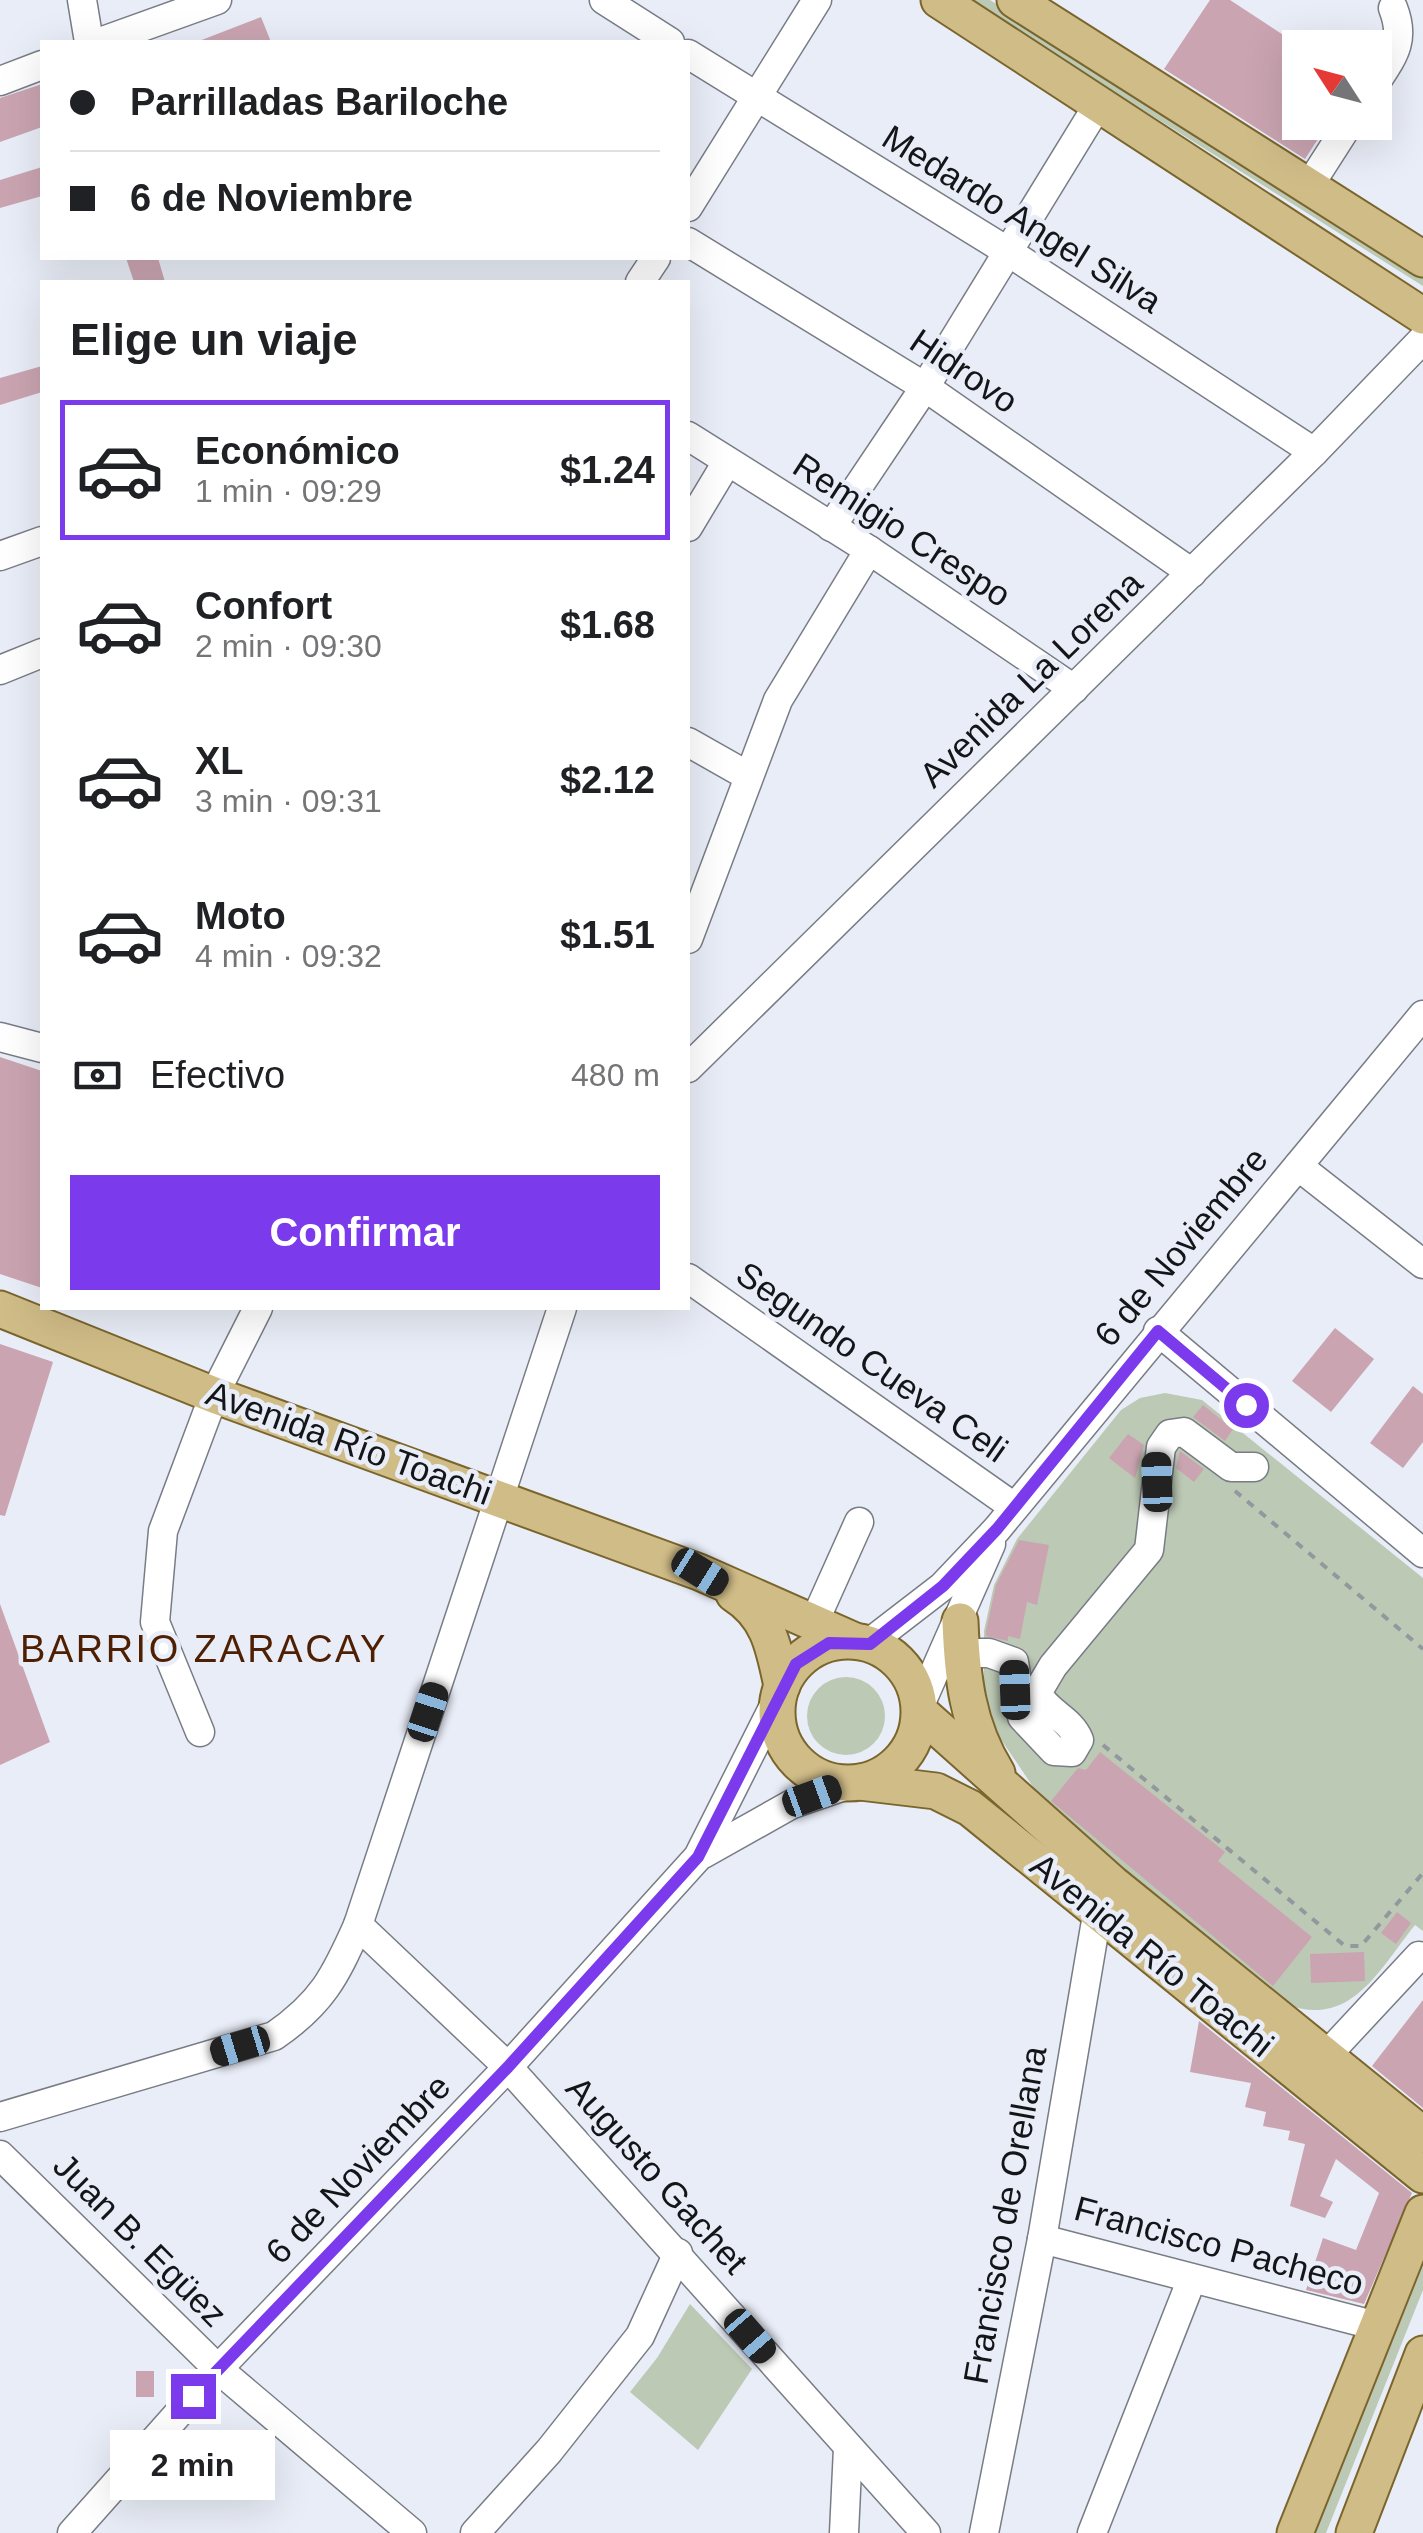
<!DOCTYPE html>
<html lang="es">
<head>
<meta charset="utf-8">
<style>
  body { margin:0; font-family:Helvetica,sans-serif; background:#f2f2f2; color:#202124; height:100vh; display:flex; flex-direction:column; font-size:38px; white-space:nowrap }
  * { box-sizing:border-box; margin:0 }
  p { font-size:32px; color:#757577 }
  .icon { flex:none; width:55px; height:55px; fill:none; stroke:currentColor; stroke-width:2; stroke-linecap:round; stroke-linejoin:round }
  .map { position:relative; flex:1; overflow:hidden }
  .drawer { position:absolute; left:40px; top:280px; width:650px; height:1030px; display:flex; flex-direction:column; background:#fff; border-radius:0px; box-shadow:0 10px 40px #0002 }
  .drawer>* { flex:none }
  .top-card { position:absolute; left:40px; top:40px; width:650px; height:220px; border-radius:0px; box-shadow:0 10px 40px #0002; display:grid; align-content:center; height:220px; padding:0 30px; background:#fff }
  .needle { width:65px; rotate:306deg }
  .buttons { position:absolute; left:1282px; top:30px; display:grid; gap:20px }
  .buttons a { display:grid; place-items:center; width:110px; height:110px; border-radius:0px; background:#fff; box-shadow:0 10px 40px #0002; font-size:50px }
  .end { position:absolute; width:45px; height:45px; margin:-22px; border:12px solid #7c3aed; background:#fff; box-shadow:0 0 0 5px #fff }
  .from { border-radius:50% }
  .bubble { position:absolute; height:70px; border-radius:0px; background:#fff; box-shadow:0 10px 40px #0002; font-size:32px; font-weight:600; line-height:70px; text-align:center }
  .car { position:absolute; width:30px; height:60px; margin:-30px -15px; border-radius:12px; box-shadow:0 0 8px 2px #0007; background:linear-gradient(#222 24%,#8ab4d8 0 40%,#222 0 76%,#8ab4d8 0 86%,#222 0) }
  .top-card b { display:flex; align-items:center; gap:35px; height:95px; font-size:38px }
  .top-card b+b { border-top:2px solid #e0e0e0 }
  .top-card i { width:25px; height:25px; background:#202124 }
  ul { padding:0; list-style:none }
  li { display:flex; align-items:center; gap:30px; height:140px; margin:0 20px 15px; padding:0 10px; border:5px solid transparent; border-radius:0px }
  li div { flex:1 }
  li b { display:block; font-size:38px }
  li em { font-style:normal; font-weight:600 }
  li.selected { border-color:#7c3aed }
  li>.icon { width:90px; height:90px; stroke-width:1.5 }
  h2 { padding:0 30px; font-size:45px; line-height:120px }
  .pay { display:flex; align-items:center; gap:25px; height:110px; padding:0 30px; font-size:38px }
  .pay p { margin-inline-start:auto }
  .primary-button { display:flex; gap:20px; margin-top:auto; padding:20px 30px }
  .primary-button a { flex:1; height:115px; border-radius:0px; background:#7c3aed; color:#fff; font-size:40px; font-weight:600; line-height:115px; text-align:center }
  .map>svg:first-child { display:block }
  .green { fill:#bcc9b4 }
  .building { fill:#caa4b1 }
  .lines { fill:none; stroke-linecap:round; stroke-linejoin:round }
  .minor-casing { stroke:#787c85; stroke-width:31 }
  .major-casing { stroke:#7a652c; stroke-width:39 }
  .path { stroke:#93979e; stroke-width:4; stroke-dasharray:8 8; stroke-linecap:butt }
  .minor { stroke:#fff; stroke-width:28 }
  .major { stroke:#d0bc87; stroke-width:35 }
  .route { stroke:#7c3aed; stroke-width:12 }
  .labels { text-anchor:middle; stroke-width:9; stroke-linejoin:round; paint-order:stroke }
  .street-label { font-size:35px; fill:#131518; stroke:#e9edf7 }
  .neighbourhood-label { font-size:38px; letter-spacing:2.5px; fill:#4e1f03; stroke:#e9edf7 }
</style>
</head>
<body>
<div class="map">
<svg width="1423" height="2533" viewBox="0 0 1423 2533">
  <rect width="100%" height="100%" fill="#e9edf7"/>
  <g class="green">
    <polygon points="968,0 990,0 1423,276 1423,286"/>
    <path d="M1165,1393L1202,1400L1423,1578V1931L1415,1925C1378,1971 1351,2029 1285,2004L1046,1806L996,1732L984,1684V1631L994,1585L1017,1539L1121,1410L1140,1398Z"/>
    <circle cx="846" cy="1716" r="39"/>
    <polygon points="1423,2266 1423,2290 1326,2533 1314,2533"/>
    <polygon points="690,2304 752,2369 698,2450 630,2392 657,2358"/>
  </g>
  <g class="building">
    <polygon points="1210,0 1230,0 1300,46 1300,122 1329,122 1305,159 1164,69"/>
    <polygon points="261,17 271,42 199,42 199,41"/>
    <polygon points="42,84 42,127 0,142 0,98"/>
    <polygon points="42,167 42,196 0,208 0,180"/>
    <polygon points="126,258 158,258 165,282 134,282"/>
    <polygon points="42,366 42,392 0,405 0,378"/>
    <polygon points="0,1057 42,1071 42,1288 0,1274"/>
    <polygon points="1335,1328 1374,1359 1331,1412 1292,1381"/>
    <polygon points="0,1344 53,1362 5,1516 0,1515"/>
    <polygon points="1413,1386 1423,1394 1423,1442 1403,1468 1370,1443"/>
    <polygon points="1203,1405 1233,1429 1225,1441 1193,1417"/>
    <polygon points="1128,1434 1144,1445 1135,1478 1109,1458"/>
    <polygon points="1180,1451 1204,1469 1194,1482 1176,1468"/>
    <polygon points="1019,1540 1049,1545 1037,1605 1027,1602 1020,1639 1008,1636 1008,1641 986,1636 986,1631 996,1585"/>
    <polygon points="0,1604 50,1742 0,1765"/>
    <polygon points="1100,1752 1225,1852 1218,1861 1312,1937 1273,1986 1051,1801 1078,1768 1086,1770"/>
    <polygon points="1397,1912 1411,1923 1396,1944 1381,1933"/>
    <polygon points="1364,1952 1365,1981 1311,1983 1310,1954"/>
    <polygon points="1423,2000 1423,2108 1372,2066"/>
    <polygon points="1199,2021 1412,2193 1364,2304 1306,2290 1323,2238 1356,2250 1379,2193 1336,2159 1320,2196 1333,2202 1325,2218 1290,2206 1305,2144 1288,2140 1290,2131 1263,2126 1266,2112 1245,2107 1251,2083 1190,2072"/>
    <rect x="136" y="2371" width="18" height="26"/>
    <polygon points="181,2437 194,2445 168,2480 153,2468"/>
  </g>
  <g class="lines">
    <g class="minor-casing">
      <g id="minor">
        <polyline points="82,0 89,42"/>
        <polyline points="604,0 670,42"/>
        <polyline points="100,42 217,0"/>
        <polyline points="688,54 1007,251 1314,452"/>
        <polyline points="0,81 42,65"/>
        <path d="M1375,84C1393,56 1406,41 1393,8"/>
        <polyline points="1309,186 1350,122"/>
        <polyline points="688,207 817,0"/>
        <polyline points="688,242 925,387 1192,573"/>
        <polyline points="640,282 656,258"/>
        <polyline points="688,436 869,550 1074,689"/>
        <polyline points="688,527 727,462"/>
        <polyline points="831,527 925,387 1098,105"/>
        <polyline points="0,556 42,541"/>
        <polyline points="0,670 42,653"/>
        <polyline points="688,742 748,776"/>
        <polyline points="688,939 778,700 869,550"/>
        <polyline points="0,1037 42,1048"/>
        <polyline points="688,1068 1314,452 1423,339"/>
        <polyline points="1298,1166 1423,1264"/>
        <polyline points="688,1278 1014,1507"/>
        <polyline points="1158,1331 1423,1553"/>
        <polyline points="815,1620 859,1522"/>
        <polyline points="869,1643 943,1586 997,1529 1423,1015"/>
        <path d="M961,1653H989L1014,1662L1022,1717L1054,1751L1072,1752L1079,1740C1071,1719 1047,1713 1037,1693L1053,1666L1149,1550L1161,1447L1170,1434L1184,1432L1231,1467H1254"/>
        <polyline points="920,1705 991,1544"/>
        <polyline points="200,1732 155,1622 163,1531 214,1395 258,1308"/>
        <polyline points="703,1854 792,1804 853,1783"/>
        <polyline points="358,1925 508,2067 926,2533"/>
        <polyline points="1325,2057 1419,1956"/>
        <path d="M0,2117L274,2036C322,2003 335,1977 358,1925L562,1308"/>
        <polyline points="0,2155 218,2369 412,2533"/>
        <polyline points="1042,2239 1377,2326"/>
        <polyline points="72,2533 218,2369 508,2067 698,1857 778,1698"/>
        <polyline points="475,2533 549,2451 640,2336 678,2253"/>
        <polyline points="844,2533 848,2448"/>
        <polyline points="984,2533 1042,2239 1098,1909"/>
        <polyline points="1092,2533 1191,2281"/>
      </g>
    </g>
    <g class="major-casing">
      <g id="major">
        <polyline points="939,0 1423,316"/>
        <polyline points="1015,0 1423,259"/>
        <polyline points="0,1309 214,1395 699,1572 855,1641"/>
        <path d="M734,1594C769,1616 774,1648 782,1686"/>
        <path d="M960,1621C962,1676 967,1725 997,1773"/>
        <circle cx="848" cy="1712" r="71"/>
        <polyline points="920,1712 1113,1884 1423,2135"/>
        <polyline points="860,1782 936,1791 970,1808 1423,2175"/>
        <polyline points="1295,2533 1423,2213"/>
        <polyline points="1354,2533 1423,2354"/>
      </g>
    </g>
    <g class="path">
      <polyline points="1235,1491 1423,1649"/>
      <polyline points="1103,1745 1345,1946 1361,1946 1423,1873"/>
    </g>
    <use href="#minor" class="minor"/>
    <use href="#major" class="major"/>
  </g>
  <g class="lines">
    <polyline class="route" points="193,2396 508,2067 698,1857 796,1664 829,1643 870,1644 943,1586 997,1529 1158,1331 1246,1405"/>
  </g>
  <g class="labels">
    <g class="street-label">
      <text transform="translate(1022 219) rotate(32)" y="12">Medardo Angel Silva</text>
      <text transform="translate(964 371) rotate(34)" y="12">Hidrovo</text>
      <text transform="translate(902 530) rotate(33)" y="12">Remigio Crespo</text>
      <text transform="translate(1031 679) rotate(-44)" y="12">Avenida La Lorena</text>
      <text transform="translate(1181 1247) rotate(-50)" y="12">6 de Noviembre</text>
      <text transform="translate(872 1362) rotate(35)" y="12">Segundo Cueva Celi</text>
      <text transform="translate(349 1443) rotate(20)" y="12">Avenida Río Toachi</text>
      <text transform="translate(1152 1955) rotate(39)" y="12">Avenida Río Toachi</text>
      <text transform="translate(358 2169) rotate(-46)" y="12">6 de Noviembre</text>
      <text transform="translate(657 2175) rotate(48)" y="12">Augusto Gachet</text>
      <text transform="translate(1005 2215) rotate(-80)" y="12">Francisco de Orellana</text>
      <text transform="translate(140 2240) rotate(45)" y="12">Juan B. Egüez</text>
      <text transform="translate(1219 2246) rotate(15)" y="12">Francisco Pacheco</text>
    </g>
    <g class="neighbourhood-label">
      <text x="204" y="1662">BARRIO ZARACAY</text>
    </g>
  </g>
</svg>
<div class="buttons">
<a><svg class="needle" viewBox="-14 -14 28 28"><path d="M0-13l5 13h-10z" fill="#e53935"/><path d="M0 13l5-13h-10z" fill="#757577"/></svg></a>
</div>
<i class="end from" style="left:1246px;top:1405px"></i>
<i class="end" style="left:193px;top:2396px"></i>
<div class="bubble" style="left:110px;top:2430px;width:165px">2 min</div>
<i class="car" style="left:1157px;top:1482px;rotate:358deg"></i>
<i class="car" style="left:700px;top:1572px;rotate:122deg"></i>
<i class="car" style="left:1015px;top:1690px;rotate:358deg"></i>
<i class="car" style="left:428px;top:1712px;rotate:18deg"></i>
<i class="car" style="left:812px;top:1796px;rotate:70deg"></i>
<i class="car" style="left:240px;top:2046px;rotate:253deg"></i>
<i class="car" style="left:750px;top:2336px;rotate:139deg"></i>
<div class="top-card">
<b><i class="from"></i>Parrilladas Bariloche</b>
<b><i></i>6 de Noviembre</b>
</div>
<section class="drawer">
<h2>Elige un viaje</h2>
<ul>
<li class="selected"><svg class="icon" aria-label="car" viewBox="0 0 24 24"><path d="M5 17H2v-5l4-1 3-4h7l3 4 3 1v5h-3M9 17h6M6 11h13"/><circle cx="7" cy="17" r="2"/><circle cx="17" cy="17" r="2"/></svg><div><b>Económico</b><p>1 min · 09:29</p></div><em>$1.24</em></li>
<li><svg class="icon" aria-label="car" viewBox="0 0 24 24"><path d="M5 17H2v-5l4-1 3-4h7l3 4 3 1v5h-3M9 17h6M6 11h13"/><circle cx="7" cy="17" r="2"/><circle cx="17" cy="17" r="2"/></svg><div><b>Confort</b><p>2 min · 09:30</p></div><em>$1.68</em></li>
<li><svg class="icon" aria-label="car" viewBox="0 0 24 24"><path d="M5 17H2v-5l4-1 3-4h7l3 4 3 1v5h-3M9 17h6M6 11h13"/><circle cx="7" cy="17" r="2"/><circle cx="17" cy="17" r="2"/></svg><div><b>XL</b><p>3 min · 09:31</p></div><em>$2.12</em></li>
<li><svg class="icon" aria-label="car" viewBox="0 0 24 24"><path d="M5 17H2v-5l4-1 3-4h7l3 4 3 1v5h-3M9 17h6M6 11h13"/><circle cx="7" cy="17" r="2"/><circle cx="17" cy="17" r="2"/></svg><div><b>Moto</b><p>4 min · 09:32</p></div><em>$1.51</em></li>
</ul>
<div class="pay"><svg class="icon" aria-label="cash" viewBox="0 0 24 24"><path d="M3 7h18v10H3z"/><circle cx="12" cy="12" r="2"/></svg>Efectivo<p>480 m</p></div>
<div class="primary-button"><a>Confirmar</a></div>
</section>
</div>
</body>
</html>
